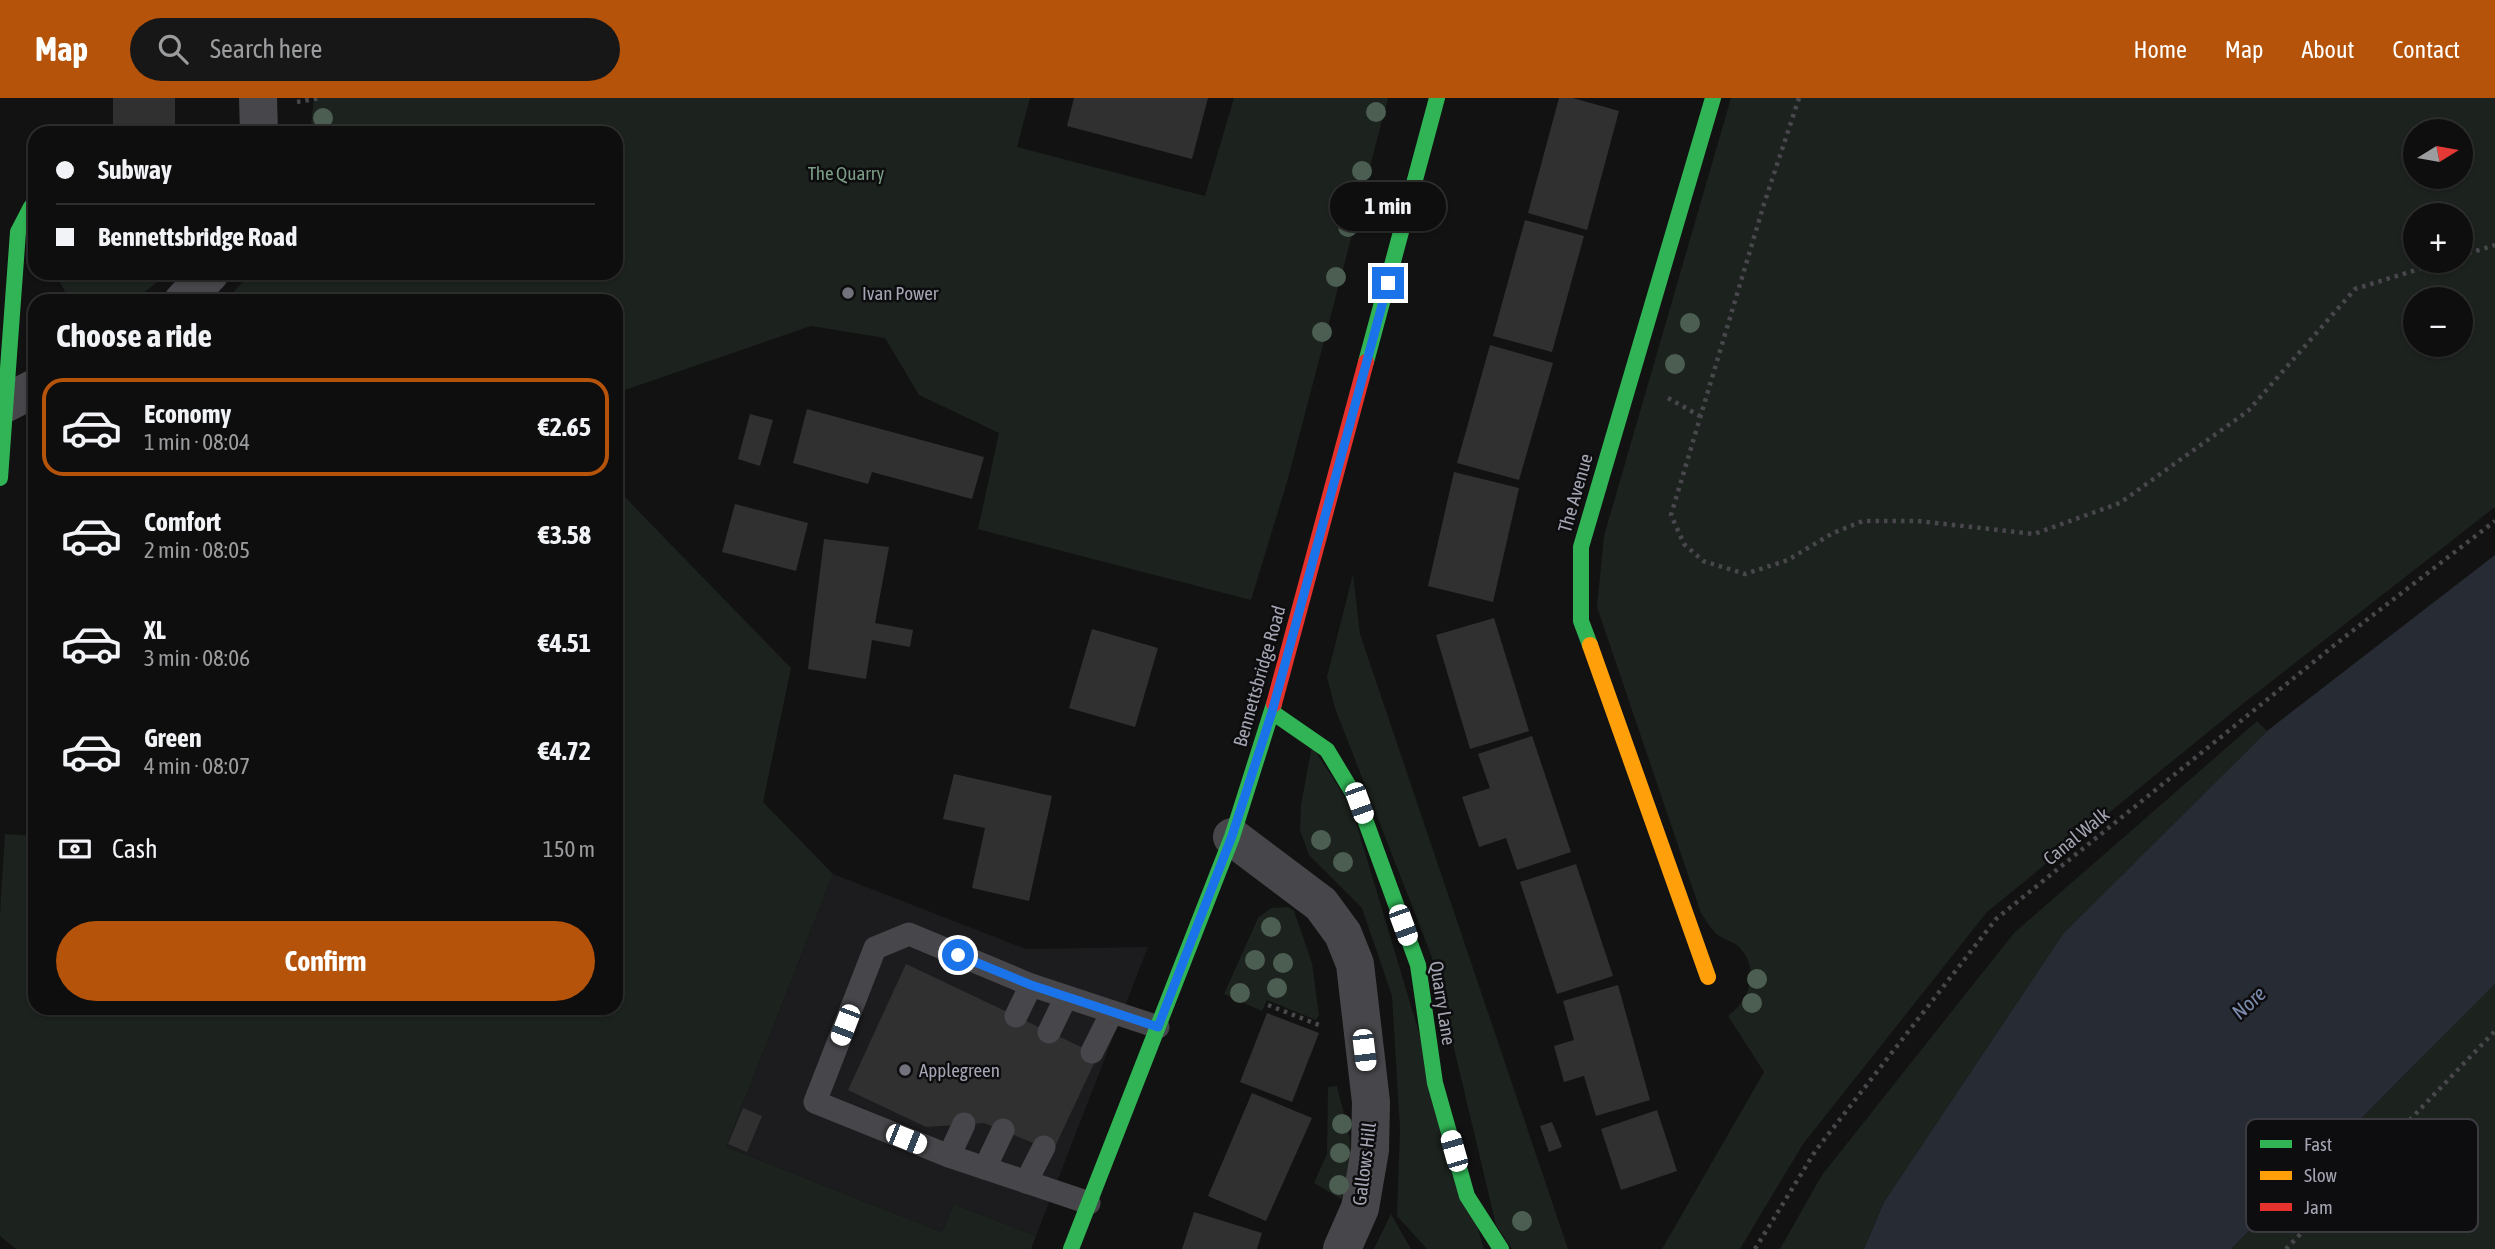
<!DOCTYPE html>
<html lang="en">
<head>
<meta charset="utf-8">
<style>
  body { margin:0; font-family:"Asap Condensed",sans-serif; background:#171717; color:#f1f3f6; height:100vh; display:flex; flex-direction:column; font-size:26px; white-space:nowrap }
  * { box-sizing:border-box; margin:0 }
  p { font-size:23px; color:#9b9c9e }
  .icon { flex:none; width:38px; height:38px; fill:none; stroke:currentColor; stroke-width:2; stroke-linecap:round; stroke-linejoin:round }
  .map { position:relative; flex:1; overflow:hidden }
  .details { position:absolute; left:28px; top:196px; width:595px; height:721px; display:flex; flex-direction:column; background:#0e0e0e; border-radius:21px; box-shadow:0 2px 5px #0004,0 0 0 2px #2e2e2e }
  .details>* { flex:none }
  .top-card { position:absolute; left:28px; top:28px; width:595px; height:154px; border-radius:21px; box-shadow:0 2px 5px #0004,0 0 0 2px #2e2e2e; display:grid; align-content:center; height:154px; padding:0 28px; background:#0e0e0e }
  .needle { width:46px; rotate:79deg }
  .tools { position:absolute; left:2403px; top:21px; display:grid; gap:14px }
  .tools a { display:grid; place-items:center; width:70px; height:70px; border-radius:50%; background:#0e0e0e; box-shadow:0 2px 5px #0004,0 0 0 2px #2e2e2e; font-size:35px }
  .end { position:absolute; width:32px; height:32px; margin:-16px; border:9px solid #1a73e8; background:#fff; box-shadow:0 0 0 4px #fff }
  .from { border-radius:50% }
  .bubble { position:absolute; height:49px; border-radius:24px; background:#0e0e0e; box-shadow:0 2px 5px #0004,0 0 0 2px #2e2e2e; font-size:23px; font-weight:700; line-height:49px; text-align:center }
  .car { position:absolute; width:21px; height:42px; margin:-21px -10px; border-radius:9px; box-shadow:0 0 5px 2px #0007; background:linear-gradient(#fff 24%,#345 0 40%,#fff 0 76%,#345 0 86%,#fff 0) }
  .top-card b { display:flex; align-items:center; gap:24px; height:66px; font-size:26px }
  .top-card b+b { border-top:2px solid #2e2e2e }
  .top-card i { width:18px; height:18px; background:#f1f3f6 }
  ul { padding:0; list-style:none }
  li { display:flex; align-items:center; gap:21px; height:98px; margin:0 14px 10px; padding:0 14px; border:4px solid transparent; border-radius:21px }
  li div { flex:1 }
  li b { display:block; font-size:26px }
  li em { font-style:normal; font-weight:700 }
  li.selected { border-color:#b45309 }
  li>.icon { width:63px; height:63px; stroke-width:1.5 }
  h2 { padding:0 28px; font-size:32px; line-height:84px }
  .pay { display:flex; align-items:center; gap:18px; height:77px; padding:0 28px; font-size:26px }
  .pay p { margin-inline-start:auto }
  .button { display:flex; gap:14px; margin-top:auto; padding:14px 28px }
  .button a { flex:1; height:80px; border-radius:42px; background:#b45309; color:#fff; font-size:28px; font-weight:700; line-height:80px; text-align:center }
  header { display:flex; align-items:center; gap:42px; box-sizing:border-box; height:98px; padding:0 35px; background:#b45309; color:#fff }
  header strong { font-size:33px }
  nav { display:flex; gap:38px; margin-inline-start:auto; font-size:24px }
  .search { width:490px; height:63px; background:#171717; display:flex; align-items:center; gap:18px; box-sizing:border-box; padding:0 24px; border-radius:38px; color:#9b9c9e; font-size:26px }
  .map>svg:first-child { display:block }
  .built { fill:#1c1c1e }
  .green { fill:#1c221e; fill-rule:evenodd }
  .water { fill:#272b33 }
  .building { fill:#303031 }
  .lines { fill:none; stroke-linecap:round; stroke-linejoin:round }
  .path { stroke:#48484c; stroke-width:4.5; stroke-dasharray:3.5 5; stroke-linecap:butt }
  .lane { stroke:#47474b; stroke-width:23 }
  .street { stroke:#47474b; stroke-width:38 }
  .fast { stroke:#30b455; stroke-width:16 }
  .slow { stroke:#ff9f0a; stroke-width:16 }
  .jam { stroke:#e5322d; stroke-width:16 }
  .tree { fill:#4c5e51 }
  .route { stroke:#1a73e8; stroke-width:9 }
  .poi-dot { fill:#71727b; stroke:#0d0c0e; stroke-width:2.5 }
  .labels { text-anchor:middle; stroke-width:5; stroke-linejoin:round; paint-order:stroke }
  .park-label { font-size:19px; fill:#7b9d85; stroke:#0d0c0e }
  .poi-label { font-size:19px; fill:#a4a5b3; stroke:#0d0c0e; text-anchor:start }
  .street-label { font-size:19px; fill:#a4a5b3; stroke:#0d0c0e }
  .water-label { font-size:21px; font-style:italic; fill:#7c8bac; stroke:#0d0c0e }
  .key { fill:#0d0c0e; stroke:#3a3a40; stroke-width:2 }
  .key-label { font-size:19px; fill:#a4a5b3 }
</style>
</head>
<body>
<header>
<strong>Map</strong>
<div class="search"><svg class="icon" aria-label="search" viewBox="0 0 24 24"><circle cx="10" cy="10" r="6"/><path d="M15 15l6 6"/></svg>Search here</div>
<nav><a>Home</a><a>Map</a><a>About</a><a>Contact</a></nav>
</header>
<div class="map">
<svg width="2495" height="1151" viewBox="0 0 2495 1151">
  <rect width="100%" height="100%" fill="#121212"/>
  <polygon class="built" points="833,776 1026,851 1148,849 1036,1138 954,1106 942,1134 726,1049"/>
  <g class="green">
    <polygon points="314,0 1030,0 1017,49 1205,98 1234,0 1388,0 1287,384 1251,502 978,431 999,335 919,297 885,240 811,228 616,295 616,203 225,203 251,175 616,175 616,35 310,35"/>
    <path d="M1731,0H2495V409L2245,604L1987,814L1803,1046L1740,1151H1662L1764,974L1728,918C1749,902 1760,874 1741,851C1734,843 1726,843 1718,837C1711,832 1706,822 1701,815L1597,509L1604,438ZM2415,33H2460V79H2415ZM2415,117H2460V163H2415ZM2415,201H2460V247H2415Z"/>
    <polygon points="55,175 169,175 133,203 70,203"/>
    <polygon points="616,390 791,570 763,704 833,776 726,1049 942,1134 954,1106 1036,1138 1031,1151 16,1151 0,1138 0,815 5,736 35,738 35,910 616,910"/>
    <polygon points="1353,476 1360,536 1568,1151 1512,1151 1496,1127 1433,862 1335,610 1327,579"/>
    <polygon points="2257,623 2267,633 2063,836 1884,1104 1864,1151 1780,1151 1822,1077 2014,835"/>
    <polygon points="1312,648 1351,708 1484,1151 1427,1151 1397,1118 1400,1030 1392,898 1362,810 1309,757 1300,732 1301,707"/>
    <polygon points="1288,809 1294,813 1312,865 1319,917 1316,922 1267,902 1262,913 1224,896 1258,820 1271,810"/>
    <polygon points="2495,886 2495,1151 2231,1151"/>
    <path d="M1337,988C1347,1031 1361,1059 1341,1101L1314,1085L1327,1056L1328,989Z"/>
    <polygon points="1391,1116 1411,1151 1374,1151"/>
  </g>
  <polygon class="water" points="2495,457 2495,886 2231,1151 1864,1151 1884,1104 2063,836 2267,633"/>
  <g class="building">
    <rect x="113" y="0" width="62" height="35"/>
    <polygon points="1074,0 1208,0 1192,61 1067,28"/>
    <polygon points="1559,0 1573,0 1619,13 1587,132 1528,115"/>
    <polygon points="1525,122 1584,138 1552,254 1493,238"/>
    <polygon points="1490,247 1553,265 1519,382 1457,365"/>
    <polygon points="807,311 984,359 972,401 872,374 868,386 793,365"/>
    <polygon points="750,316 773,322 760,368 738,361"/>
    <polygon points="1454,374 1519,390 1493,504 1428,488"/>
    <polygon points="735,406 808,425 796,473 722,454"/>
    <polygon points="824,441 889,449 875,525 913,532 910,549 872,542 866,581 808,571"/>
    <polygon points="1494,520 1529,633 1470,651 1436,537"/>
    <polygon points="1092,531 1158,550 1135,629 1069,610"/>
    <polygon points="1532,638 1571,754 1517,772 1506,740 1479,749 1462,699 1490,690 1478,656"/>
    <polygon points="954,676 1052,698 1029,803 972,790 985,730 943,721"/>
    <polygon points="1576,766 1613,878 1557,896 1520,784"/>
    <polygon points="906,866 1098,957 1053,1053 984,1025 926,1029 848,992"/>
    <polygon points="1618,887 1650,1002 1596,1018 1584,978 1564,984 1554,948 1574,942 1563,903"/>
    <polygon points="1267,915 1319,935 1292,1004 1240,984"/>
    <polygon points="1252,995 1312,1020 1266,1123 1208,1098"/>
    <polygon points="743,1010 762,1018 747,1054 728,1046"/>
    <polygon points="1657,1012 1677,1073 1621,1092 1601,1031"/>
    <polygon points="1552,1024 1562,1049 1549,1054 1540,1028"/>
    <polygon points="1194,1114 1262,1135 1257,1151 1182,1151"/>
  </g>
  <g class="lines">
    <g class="path">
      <polyline points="1799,0 1764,106 1671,417 1684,446 1703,463 1745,476 1788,462 1833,435 1863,423 1918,423 2034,436 2120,405 2248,313 2355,191 2445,163"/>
      <polyline points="297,4 320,0"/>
      <polyline points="2460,158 2495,147"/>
      <polyline points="1668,300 1700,318"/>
      <polyline points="1268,907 1319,927"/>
      <polyline points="1755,1151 1816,1052 1996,821 2342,541 2495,423"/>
      <polyline points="2286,1151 2495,933"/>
    </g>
    <g class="lane">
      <polyline points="1016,918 1031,887"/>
      <polyline points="1049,934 1066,899"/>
      <polyline points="1092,954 1112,914"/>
      <polyline points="949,1058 964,1026"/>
      <polyline points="985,1070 1003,1032"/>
      <polyline points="1026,1084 1044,1049"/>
      <polyline points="1089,1105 949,1058 815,1004 875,850 909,836 1031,887 1158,929"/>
    </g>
    <g class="street">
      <polyline points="258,0 259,35"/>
      <polyline points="183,203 210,175"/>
      <polyline points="6,305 35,290"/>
      <polyline points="1232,739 1321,806 1343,836 1355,866 1371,1004 1370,1052 1360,1110 1342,1151"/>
    </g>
    <g class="fast">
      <polyline points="1366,264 1437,0"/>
      <polyline points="0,380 18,134 31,109"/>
      <polyline points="1590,547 1581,523 1581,449 1713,0"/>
      <polyline points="1272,614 1327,652 1359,705 1418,867 1435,985 1467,1098 1501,1151"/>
      <polyline points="1071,1151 1232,739 1274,606"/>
    </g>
    <polyline class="slow" points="1590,547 1708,879"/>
    <polyline class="jam" points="1274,606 1366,264"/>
  </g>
  <g class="tree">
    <circle cx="1376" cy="14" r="10"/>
    <circle cx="323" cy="20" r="10"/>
    <circle cx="1362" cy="73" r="10"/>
    <circle cx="1348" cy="129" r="10"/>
    <circle cx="1336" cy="179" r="10"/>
    <circle cx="1690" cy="225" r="10"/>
    <circle cx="1322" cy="234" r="10"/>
    <circle cx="1675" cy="266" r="10"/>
    <circle cx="1321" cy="742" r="10"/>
    <circle cx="1343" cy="764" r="10"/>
    <circle cx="1271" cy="829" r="10"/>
    <circle cx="1255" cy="862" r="10"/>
    <circle cx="1283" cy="865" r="10"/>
    <circle cx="1757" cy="881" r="10"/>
    <circle cx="1277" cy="890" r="10"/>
    <circle cx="1240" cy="895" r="10"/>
    <circle cx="1752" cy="905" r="10"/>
    <circle cx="1342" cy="1026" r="10"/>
    <circle cx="1340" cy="1055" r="10"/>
    <circle cx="1339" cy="1087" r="10"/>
    <circle cx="1522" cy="1123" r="10"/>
  </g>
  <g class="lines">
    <polyline class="route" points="958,857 1031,887 1158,929 1232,738 1272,614 1388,185"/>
  </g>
  <g class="poi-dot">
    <circle cx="848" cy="195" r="7"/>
    <circle cx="905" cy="972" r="7"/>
  </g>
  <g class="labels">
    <g class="park-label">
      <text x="846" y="82">The Quarry</text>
    </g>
    <g class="poi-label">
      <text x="862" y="202">Ivan Power</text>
      <text x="919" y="979">Applegreen</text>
    </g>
    <g class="street-label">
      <text transform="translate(1575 395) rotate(-74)" y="7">The Avenue</text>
      <text transform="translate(1259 578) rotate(-74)" y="7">Bennettsbridge Road</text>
      <text transform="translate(2076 738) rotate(-39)" y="7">Canal Walk</text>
      <text transform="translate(1443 905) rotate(81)" y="7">Quarry Lane</text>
      <text transform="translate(1364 1066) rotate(-83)" y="7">Gallows Hill</text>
    </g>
    <g class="water-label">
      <text transform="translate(2249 905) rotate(-43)" y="7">Nore</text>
    </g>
  </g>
  <rect x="2246" y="1021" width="232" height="113" rx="10" class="key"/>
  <rect x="2260" y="1042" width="32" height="8" fill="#30b455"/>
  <rect x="2260" y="1073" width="32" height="9" fill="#ff9f0a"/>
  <rect x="2260" y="1105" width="32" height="8" fill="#e5322d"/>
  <g class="key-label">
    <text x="2304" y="1053">Fast</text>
    <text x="2304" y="1084">Slow</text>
    <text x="2304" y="1116">Jam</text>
  </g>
</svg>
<div class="tools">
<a><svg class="needle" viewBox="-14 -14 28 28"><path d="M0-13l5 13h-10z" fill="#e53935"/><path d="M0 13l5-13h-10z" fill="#9b9c9e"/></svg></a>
<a>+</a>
<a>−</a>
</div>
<i class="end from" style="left:958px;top:857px"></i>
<i class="end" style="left:1388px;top:185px"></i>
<div class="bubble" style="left:1330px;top:84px;width:116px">1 min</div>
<i class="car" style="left:1359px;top:705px;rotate:160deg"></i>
<i class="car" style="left:1403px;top:827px;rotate:160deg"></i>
<i class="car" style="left:845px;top:927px;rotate:201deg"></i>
<i class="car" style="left:1364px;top:952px;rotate:173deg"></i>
<i class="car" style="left:906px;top:1041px;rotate:112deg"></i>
<i class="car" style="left:1454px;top:1053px;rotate:344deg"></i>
<div class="top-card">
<b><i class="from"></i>Subway</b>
<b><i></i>Bennettsbridge Road</b>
</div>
<section class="details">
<h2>Choose a ride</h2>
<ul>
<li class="selected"><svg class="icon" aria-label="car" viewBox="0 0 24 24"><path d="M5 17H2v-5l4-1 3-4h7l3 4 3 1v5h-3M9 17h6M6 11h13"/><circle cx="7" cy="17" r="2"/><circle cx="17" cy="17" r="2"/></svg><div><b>Economy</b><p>1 min · 08:04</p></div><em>€2.65</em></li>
<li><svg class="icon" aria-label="car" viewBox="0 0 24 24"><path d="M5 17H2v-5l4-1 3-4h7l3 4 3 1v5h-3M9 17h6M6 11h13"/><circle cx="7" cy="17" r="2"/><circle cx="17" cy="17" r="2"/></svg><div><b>Comfort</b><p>2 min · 08:05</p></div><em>€3.58</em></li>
<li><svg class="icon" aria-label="car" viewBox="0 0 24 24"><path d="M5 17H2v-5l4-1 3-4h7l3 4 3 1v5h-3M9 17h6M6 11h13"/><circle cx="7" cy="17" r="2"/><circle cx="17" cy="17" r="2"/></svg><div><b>XL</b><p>3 min · 08:06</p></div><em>€4.51</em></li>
<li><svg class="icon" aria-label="car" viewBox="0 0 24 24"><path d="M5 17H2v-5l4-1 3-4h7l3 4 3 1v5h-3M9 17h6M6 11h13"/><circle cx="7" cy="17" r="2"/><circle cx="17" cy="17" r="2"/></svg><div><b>Green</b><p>4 min · 08:07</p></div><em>€4.72</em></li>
</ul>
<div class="pay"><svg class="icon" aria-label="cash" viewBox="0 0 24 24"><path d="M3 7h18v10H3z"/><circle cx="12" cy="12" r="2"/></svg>Cash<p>150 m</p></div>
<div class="button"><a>Confirm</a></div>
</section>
</div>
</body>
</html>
